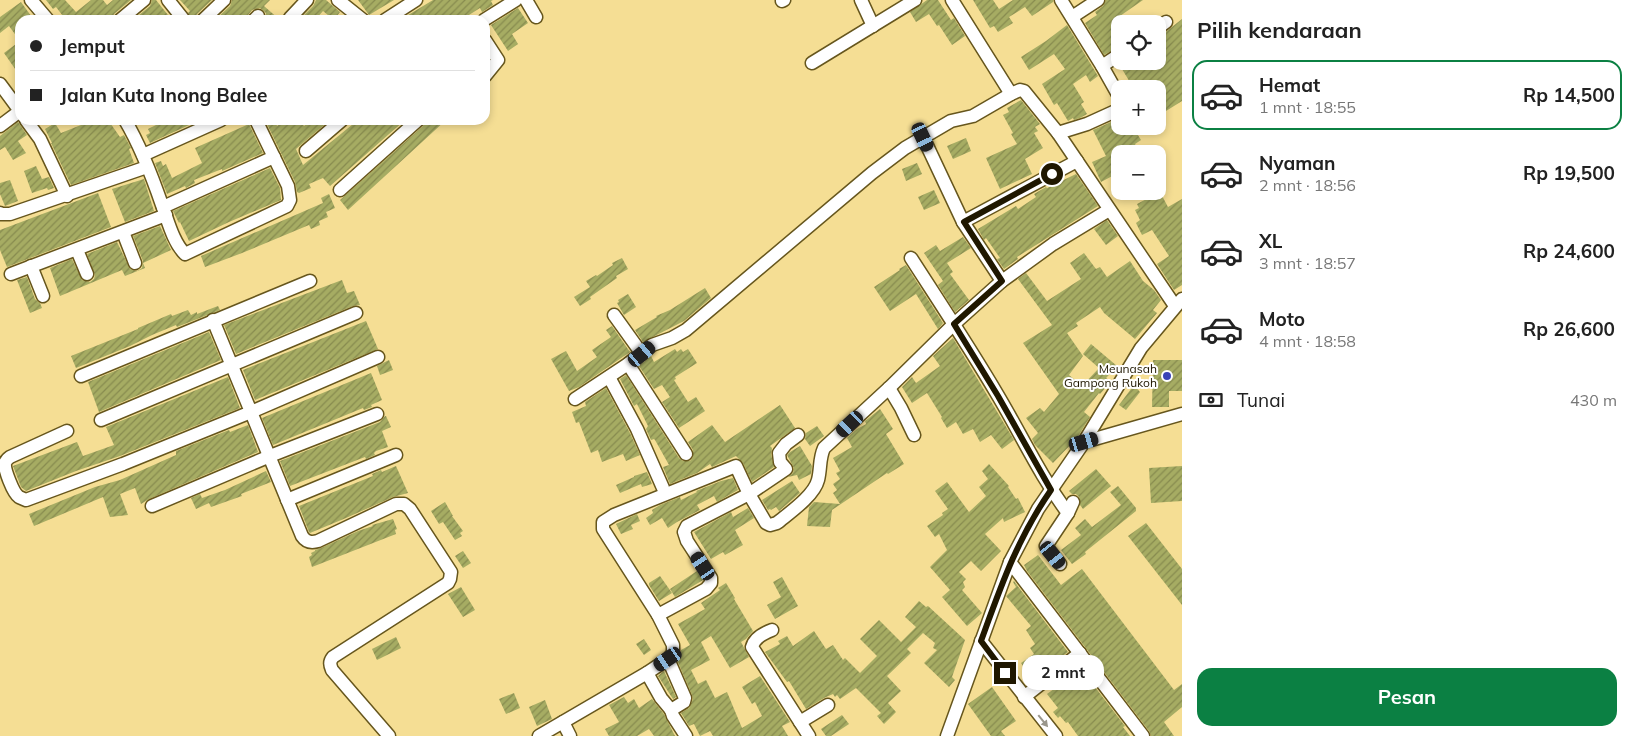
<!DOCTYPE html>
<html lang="id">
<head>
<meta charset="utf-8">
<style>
  body { margin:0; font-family:Mulish,sans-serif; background:#f2f2f2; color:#222; height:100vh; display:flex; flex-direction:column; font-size:19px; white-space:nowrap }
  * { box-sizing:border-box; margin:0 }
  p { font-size:16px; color:#767676 }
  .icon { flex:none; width:28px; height:28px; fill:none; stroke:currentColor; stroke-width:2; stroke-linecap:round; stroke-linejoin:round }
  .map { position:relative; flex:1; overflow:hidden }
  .side { display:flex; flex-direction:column; background:#fff; width:450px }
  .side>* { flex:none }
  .banner { position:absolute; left:15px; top:15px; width:475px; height:110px; border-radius:15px; box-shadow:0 2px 8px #0003; display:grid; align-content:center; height:110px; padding:0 15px; background:#fff }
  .tools { position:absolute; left:1111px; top:15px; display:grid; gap:10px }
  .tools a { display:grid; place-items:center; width:55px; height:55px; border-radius:10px; background:#fff; box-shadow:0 2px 8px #0003; font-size:25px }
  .end { position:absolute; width:22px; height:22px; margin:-11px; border:6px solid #1f1700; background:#fff; box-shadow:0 0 0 2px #fff }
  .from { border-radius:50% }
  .bubble { position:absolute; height:35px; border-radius:15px; background:#fff; box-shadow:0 2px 8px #0003; font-size:16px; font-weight:700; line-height:35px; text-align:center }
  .car { position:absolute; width:15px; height:30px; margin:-15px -8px; border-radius:6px; box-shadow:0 0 4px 1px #0007; background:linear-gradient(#222 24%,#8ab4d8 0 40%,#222 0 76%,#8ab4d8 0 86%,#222 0) }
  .banner b { display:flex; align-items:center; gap:18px; height:48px; font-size:19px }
  .banner b+b { border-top:1px solid #e0e0e0 }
  .banner i { width:12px; height:12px; background:#222 }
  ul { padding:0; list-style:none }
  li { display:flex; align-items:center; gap:15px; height:70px; margin:0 10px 8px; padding:0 5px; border:2px solid transparent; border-radius:15px }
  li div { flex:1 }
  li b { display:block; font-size:19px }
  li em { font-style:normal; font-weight:700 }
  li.active { border-color:#0b8043 }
  li>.icon { width:45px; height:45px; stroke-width:1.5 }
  h2 { padding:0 15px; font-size:22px; line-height:60px }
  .pay { display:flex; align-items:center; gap:12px; height:55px; padding:0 15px; font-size:19px }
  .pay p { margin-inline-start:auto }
  .cta { display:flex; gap:10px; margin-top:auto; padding:10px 15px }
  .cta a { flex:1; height:58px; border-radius:15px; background:#0b8043; color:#fff; font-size:20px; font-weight:700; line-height:58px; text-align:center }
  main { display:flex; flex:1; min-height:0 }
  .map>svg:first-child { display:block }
  .building { fill:url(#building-hatch) }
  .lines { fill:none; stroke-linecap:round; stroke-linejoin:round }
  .minor-casing { stroke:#66561d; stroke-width:15 }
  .minor { stroke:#fff; stroke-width:12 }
  .oneway { fill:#9a978c }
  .route { stroke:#1f1700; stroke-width:6 }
  .poi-dot { fill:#3a43b7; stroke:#fff; stroke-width:2 }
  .labels { text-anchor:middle; stroke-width:4; stroke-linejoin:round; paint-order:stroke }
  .poi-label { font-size:12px; fill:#1f1700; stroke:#fff; text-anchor:end }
</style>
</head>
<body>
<main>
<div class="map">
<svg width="1182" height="736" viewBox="0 0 1182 736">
  <defs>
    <pattern id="building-hatch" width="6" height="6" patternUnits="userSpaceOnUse" patternTransform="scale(1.25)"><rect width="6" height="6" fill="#a6ac63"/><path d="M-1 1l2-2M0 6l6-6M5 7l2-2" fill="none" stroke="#878b4f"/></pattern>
  </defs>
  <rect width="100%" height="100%" fill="#f5de94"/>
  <g class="building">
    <polygon points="46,0 65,0 76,12 91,0 103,0 107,5 113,0 131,0 114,14 112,20 66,20 56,7 53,9"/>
    <polygon points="152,0 156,0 172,20 133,20 150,6"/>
    <polygon points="180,0 212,0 197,14 195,20 192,20 188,13 190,11"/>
    <polygon points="232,0 270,0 264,6 280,20 265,20 266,13 260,8 252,10 248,15 246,20 215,20 230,6"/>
    <polygon points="316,0 326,0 340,12 334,20 323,11 315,20 299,20 313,6"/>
    <polygon points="358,0 394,0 369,15"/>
    <polygon points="433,0 493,0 491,1 493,5 482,12 480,8 461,20 400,20"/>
    <polygon points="927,0 938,0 951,20 954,18 965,36 952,45 939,25 937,26 929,14 916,22 910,12"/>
    <polygon points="973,0 993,0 999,9 1013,0 1053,0 1053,2 1032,16 1025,7 1009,17 1013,23 998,32 994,26 990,28"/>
    <polygon points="1106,0 1143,0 1120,16 1125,24 1120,24 1120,46 1104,55 1085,23 1097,15 1095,12 1103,6"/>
    <polygon points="21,2 34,20 20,20 20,41 9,26 0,33 0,17"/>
    <polygon points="518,8 528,23 512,34 518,44 508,51 491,25"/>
    <polygon points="1182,19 1182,101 1158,116 1158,89 1124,89 1131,84 1119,64 1124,61 1158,61 1158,36 1163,34"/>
    <polygon points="1067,25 1098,76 1090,82 1086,75 1073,84 1084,102 1081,104 1087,114 1080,118 1074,120 1073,118 1068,121 1057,103 1054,105 1042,84 1065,69 1054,54 1029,70 1021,57 1046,41"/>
    <polygon points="16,44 20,50 20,76 4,53"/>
    <polygon points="1021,100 1040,124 1035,127 1038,131 1034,133 1043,148 1025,159 1032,174 1000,189 986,158 1017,144 1011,134 1013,133 1003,115 1009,112 1007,108"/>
    <polygon points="1120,118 1120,126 1145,126 1136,132 1141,140 1135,144 1140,154 1120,154 1120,172 1101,182 1092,162 1106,156 1093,130"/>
    <polygon points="84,120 108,120 120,137 124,135 131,148 129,149 134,163 71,185 51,143 52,143 45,129 55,123 61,133 86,123"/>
    <polygon points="166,120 187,120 189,125 150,143 146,135 150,133 148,129"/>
    <polygon points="265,120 275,120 277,126 284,120 299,120 304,126 312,120 330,120 296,149 303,165 353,124 350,120 405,120 330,186 323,178 309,184 311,188 299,193 297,192 295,182"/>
    <polygon points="426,120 446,120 348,210 340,200 423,126"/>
    <polygon points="18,122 27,135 18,141 26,153 13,160 5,147 0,150 0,136"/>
    <polygon points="249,124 263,153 222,171 222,169 194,180 195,183 186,188 185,186 167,194 155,163 161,161 163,166 166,164 172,178 202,163 195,148"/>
    <polygon points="966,138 971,151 953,159 947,146"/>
    <polygon points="917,163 922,174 906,181 902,169"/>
    <polygon points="36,166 42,179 49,177 54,188 48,190 47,188 32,193 24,171"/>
    <polygon points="270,168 280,188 281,200 229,222 189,241 180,222 179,223 173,211"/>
    <polygon points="1076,174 1098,206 1017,257 1018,259 1004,269 997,259 1000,258 986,238 984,240 978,229 1016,206 1018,209 1036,197 1034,194 1046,187 1047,188"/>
    <polygon points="144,179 154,211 125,222 112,189"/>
    <polygon points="10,180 18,201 5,206 0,194 0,183"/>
    <polygon points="934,190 940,203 924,210 918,197"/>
    <polygon points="1160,192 1168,207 1182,199 1182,285 1174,290 1157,264 1169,256 1152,230 1142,235 1136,223 1140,220 1135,210 1139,208 1137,204"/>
    <polygon points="98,193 111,227 7,267 0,250 0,230"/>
    <polygon points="329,194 335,208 326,212 328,217 319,221 320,225 311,229 309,225 242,253 205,267 201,256 323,203 321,198"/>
    <polygon points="1107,220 1118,236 1106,245 1094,229"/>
    <polygon points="160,226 171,250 143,263 145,268 125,276 122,270 60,296 50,268 72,259 82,280 90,282 94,279 95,275 87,254 117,242 130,269 137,271 142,268 143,261 133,236"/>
    <polygon points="963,237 971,248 947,263 953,272 950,274 969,300 955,312 938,285 943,281 924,253 936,245 940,251"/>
    <polygon points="1084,253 1096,269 1100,267 1107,277 1130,261 1143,281 1154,290 1161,300 1153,310 1157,313 1135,339 1104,313 1100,307 1076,323 1078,326 1067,333 1083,356 1069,375 1082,386 1099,368 1083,354 1091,344 1117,366 1106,378 1111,382 1100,394 1099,393 1084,412 1090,417 1077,438 1053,463 1035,445 1032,439 1038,433 1026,418 1040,408 1044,412 1059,394 1023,343 1052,325 1018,279 1026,273 1047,301 1081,279 1070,263"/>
    <polygon points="622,258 628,269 616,276 617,278 590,297 591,299 580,306 574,297 590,287 586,281 596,275 597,276 613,265 612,263"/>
    <polygon points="906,265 943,323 938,329 916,294 890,311 874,287 900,270 899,269"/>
    <polygon points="27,277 35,299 40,303 42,308 30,313 17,280"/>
    <polygon points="342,280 347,293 354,291 360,305 353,306 236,354 224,325"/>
    <polygon points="705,288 711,298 684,321 643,342 635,330 657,317 656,316 670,310"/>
    <polygon points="628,294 636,307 624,315 617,303 619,302 618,300"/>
    <polygon points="218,306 220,310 177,327 176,325 152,335 130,346 76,368 71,356 138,329 138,328 171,314 172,316 188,310 191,315 197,312 197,314"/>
    <polygon points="366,321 378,349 255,400 243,370"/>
    <polygon points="612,326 630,352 579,387 569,391 551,359 566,351 577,371 597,357 592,350 611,337 606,330"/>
    <polygon points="209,332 221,360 99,412 88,382"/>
    <polygon points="953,338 1014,440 1002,449 991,435 980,442 973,429 963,434 956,422 947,428 941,418 942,417 927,393 912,403 902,387 912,377 916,383 940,366 933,356"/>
    <polygon points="675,349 677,352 681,349 683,352 688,349 697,363 675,377 676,379 674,380 688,402 696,397 705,411 679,428 662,402 670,397 662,385 654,389 639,366 651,356 654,362"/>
    <polygon points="389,360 393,370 380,375 377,366"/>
    <polygon points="1153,360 1182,360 1182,391 1169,391 1169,407 1152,407"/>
    <polygon points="371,373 382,400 371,405 372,407 364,410 363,408 273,445 262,418"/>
    <polygon points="626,375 679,458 683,461 690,461 693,457 693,450 688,442 712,425 725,442 780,405 795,428 770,446 772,448 771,454 774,467 752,482 743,463 736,456 712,467 710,464 697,473 670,484 663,467 669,465 655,440 654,439 651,440 646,429 648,426 637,404 634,406 620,379"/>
    <polygon points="228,377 240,408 120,456 76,471 26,491 21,487 13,466 77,442 83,456 114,445 106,427"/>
    <polygon points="1134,385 1140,392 1126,410 1119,405"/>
    <polygon points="606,388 630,433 640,455 626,461 623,454 602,462 598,450 591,453 579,422 576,423 572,412 586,406 585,402"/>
    <polygon points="880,409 893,429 886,434 904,464 888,474 887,473 832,510 830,527 807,526 809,507 814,502 840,504 833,493 837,490 833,484 840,479 836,473 840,471 833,458 852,447 847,438 857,429 866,424 865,421"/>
    <polygon points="385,416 386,416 391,427 382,431 388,447 376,451 374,453 375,455 366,459 365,457 290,486 280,461 380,422"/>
    <polygon points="248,425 258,452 149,499 141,504 135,488 120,494 128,515 110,517 103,497 34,526 29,514 95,487 120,480 176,455 176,451 229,430 230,432"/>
    <polygon points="817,426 824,436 810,446 805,439 806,433"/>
    <polygon points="800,446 812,466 811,474 799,480 797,475 788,477 793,473 794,468 787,455 790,452"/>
    <polygon points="989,464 1009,486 1008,487 1016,499 1018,498 1025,512 1004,522 1003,518 985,534 1001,551 981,571 971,561 959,572 966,579 963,582 965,587 962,590 982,613 967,626 942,597 950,590 930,567 947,550 939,534 935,537 927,526 943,515 942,513 948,509 935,491 947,482 969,512 986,496 979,487 988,479 982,471"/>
    <polygon points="396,466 408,493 393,497 346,518 310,533 309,532 299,506 373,476 372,474 381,470 382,472"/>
    <polygon points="1182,466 1182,501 1151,503 1149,468"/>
    <polygon points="1096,469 1111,486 1083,509 1080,505 1079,497 1076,494 1072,494 1069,491"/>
    <polygon points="266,471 271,482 241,494 242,496 211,507 209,503 196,509 191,498 200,494 202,498 225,490"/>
    <polygon points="647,472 652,484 642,487 641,484 620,493 616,485 634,477 634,476"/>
    <polygon points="733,478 738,490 717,502 714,496 697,505 700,510 677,522 668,528 662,518 650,525 646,518 653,513 652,510 660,505 680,497 681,500 697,492 696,491 721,481"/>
    <polygon points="792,481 800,493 779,511 776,507 771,510 770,509 768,510 762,500"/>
    <polygon points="1118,486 1136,508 1136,511 1085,552 1086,554 1072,564 1061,550 1081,535 1075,528 1085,519 1092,527 1121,505 1110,492"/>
    <polygon points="445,502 453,516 452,516 463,531 460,533 462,536 455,540 443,522 439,524 431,511"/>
    <polygon points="748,508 754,518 735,530 743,545 725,555 723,552 711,559 694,532 731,512 733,517"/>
    <polygon points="637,514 640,521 631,525 633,529 621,534 616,524"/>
    <polygon points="393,519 397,529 395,530 396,534 312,567 309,557 312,555 311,553 315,551 315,550 321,548 358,531 373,526 372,525"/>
    <polygon points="1146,523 1182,569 1182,605 1128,536"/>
    <polygon points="463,551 471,563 463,568 455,556"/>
    <polygon points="1038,555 1061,585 1082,569 1174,690 1182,684 1182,707 1164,722 1174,736 1151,736 1149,731 1027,571 1024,565"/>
    <polygon points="697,571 703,580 675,597 670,589"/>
    <polygon points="660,576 672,593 659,601 649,585 649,583"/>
    <polygon points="782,577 798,606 775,619 767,605 781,597 773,582"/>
    <polygon points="1014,581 1068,652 1032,679 1021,663 1034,654 1030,648 1035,644 1026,630 1031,626 1006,596 1016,587 1013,582"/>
    <polygon points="726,583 735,598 734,599 753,631 746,639 741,642 749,657 730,668 711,636 701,642 710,660 691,670 698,684 706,680 715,698 727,692 742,728 762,716 755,702 752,704 742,687 760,676 790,722 782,726 788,736 713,736 710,731 700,736 694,724 689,726 681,713 689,708 693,699 692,695 677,660 681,654 681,650 690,645 678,624 705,609 701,603 720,590 718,588"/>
    <polygon points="461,587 475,610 463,617 448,594"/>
    <polygon points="919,601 926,607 928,606 965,640 952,677 955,680 949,687 924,663 937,650 933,648 935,643 923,633 907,649 911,653 887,676 901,691 888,703 896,712 884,724 877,716 881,713 856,688 840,699 837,695 835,697 833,694 824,698 806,709 789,681 787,682 765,652 780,644 778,641 787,636 793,646 814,631 826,649 833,645 843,660 845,658 860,673 877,656 860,639 879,620 901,642 916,627 905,617"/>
    <polygon points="396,637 401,648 377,660 372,649"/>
    <polygon points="644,639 651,650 644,655 636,644"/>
    <polygon points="1078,665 1125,726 1123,727 1130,736 1078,736 1068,722 1066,723 1060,716 1058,718 1053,712 1058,708 1047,694 1058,686 1056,683"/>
    <polygon points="664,671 676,697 673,699 658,676"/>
    <polygon points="992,687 1016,721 1001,731 1005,736 991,736 968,704"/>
    <polygon points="514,693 520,708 506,714 499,699"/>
    <polygon points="624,697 628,703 634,699 639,708 652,699 664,714 675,736 654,736 649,729 637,736 609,736 605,729 619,722 609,705"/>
    <polygon points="545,700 552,719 537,726 529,707"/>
    <polygon points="842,715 849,724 831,736 826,736 821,729"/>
  </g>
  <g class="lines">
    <g class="minor-casing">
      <g id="minor">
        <polyline points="31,0 48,20"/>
        <polyline points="168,0 184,20"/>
        <polyline points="338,0 363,20"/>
        <polyline points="526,0 536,17"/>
        <polyline points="861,0 873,26"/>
        <polyline points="952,0 1011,94"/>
        <polyline points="1061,0 1102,66 1120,98"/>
        <polyline points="782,1 784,0"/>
        <polyline points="1072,17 1098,0"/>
        <polyline points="290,18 307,0"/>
        <polyline points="120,20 144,0"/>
        <polyline points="203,20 224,0"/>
        <polyline points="254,20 258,16"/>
        <polyline points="385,20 416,0"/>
        <polyline points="484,20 516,0"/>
        <polyline points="1158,28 1166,22"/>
        <polyline points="485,40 498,60 485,76"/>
        <polyline points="812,63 915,0"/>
        <polyline points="1102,66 1120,54"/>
        <polyline points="0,84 20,111"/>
        <polyline points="26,120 40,139 67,196"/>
        <path d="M125,120C141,147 152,176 162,205C168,221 173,242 185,254L287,206L290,200L288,186L256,120"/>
        <polyline points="0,126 20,111"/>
        <polyline points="1058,133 1087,124 1120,109"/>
        <polyline points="923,137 963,222 1077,161"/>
        <polyline points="306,151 342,120"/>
        <polyline points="143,155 221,120"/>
        <polyline points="340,190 418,120"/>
        <polyline points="163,207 274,157"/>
        <polyline points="0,213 1,214 10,214 147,167"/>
        <polyline points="963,222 1002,281"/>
        <polyline points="123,232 135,263"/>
        <polyline points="77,250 87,274"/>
        <path d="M911,258C940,303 970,348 997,394C1021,434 1040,476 1068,513"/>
        <polyline points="31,266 43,296"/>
        <polyline points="11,274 166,215"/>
        <polyline points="614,315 642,354"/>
        <path d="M378,357L251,412L302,536C306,542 311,543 318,541L396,504H404L410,509L451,572L450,579L448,583L333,657C329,662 330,665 332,670L389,736"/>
        <polyline points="628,364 686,454"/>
        <polyline points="81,376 310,281"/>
        <polyline points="609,377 637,429 663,488"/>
        <polyline points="889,388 901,408 914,435"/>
        <polyline points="575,399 628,364 652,345 672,338 686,330 872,173 905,148 951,121 973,116 1011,94 1020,90 1024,91 1058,133 1175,306"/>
        <polyline points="101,420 356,313"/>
        <path d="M67,431L10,457C7,459 6,460 5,463C4,469 13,493 19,497C19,497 26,500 26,500L123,464L251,412L213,320"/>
        <polyline points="1084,442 1182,414"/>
        <polyline points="287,500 396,455"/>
        <polyline points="152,506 270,456 377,414"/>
        <polyline points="1010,562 1143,736"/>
        <polyline points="1060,564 1046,546 1068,513 1073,502"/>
        <path d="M658,615L706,589L711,583V578L687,541L684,532L687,526L749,494L766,523L770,525L777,523C789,513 814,496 818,480C821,468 819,459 824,448L889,388L954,324L1002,281L1053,244L1109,210"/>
        <path d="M772,630C764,633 754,638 752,647L809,736"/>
        <polyline points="981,641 1056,736"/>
        <polyline points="668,659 685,698 684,702 671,710 673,716 686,736"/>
        <polyline points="647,673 661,698 671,710"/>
        <polyline points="1024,697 1080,653"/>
        <polyline points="563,722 570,736"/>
        <polyline points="800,722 828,705"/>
        <polyline points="539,736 647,673 668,659 673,653 673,645 658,615 603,529 603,522 614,515 736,466 749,494 786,469 780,462 779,453 786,444 798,435"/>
        <polyline points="947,736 1010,562 1038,509 1084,442 1141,348 1182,299"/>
      </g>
    </g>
    <use href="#minor" class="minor"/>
  </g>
  <defs><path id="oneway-solid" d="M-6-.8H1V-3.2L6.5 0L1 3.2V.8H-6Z" transform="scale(1.25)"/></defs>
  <use class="oneway" href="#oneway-solid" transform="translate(1043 721) rotate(51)"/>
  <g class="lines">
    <path class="route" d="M1005,673L981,641C1001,586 1017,539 1051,490L998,396L954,324L1002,281L964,222L1052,174"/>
  </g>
  <circle class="poi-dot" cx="1167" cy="376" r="5"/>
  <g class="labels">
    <g class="poi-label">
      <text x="1157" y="373">Meunasah<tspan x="1157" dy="14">Gampong Rukoh</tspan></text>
    </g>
  </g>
</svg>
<div class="tools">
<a><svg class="icon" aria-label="locate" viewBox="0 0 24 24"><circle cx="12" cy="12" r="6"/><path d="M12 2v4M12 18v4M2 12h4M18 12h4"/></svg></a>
<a>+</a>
<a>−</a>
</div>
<i class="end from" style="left:1052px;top:174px"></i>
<i class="end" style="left:1005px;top:673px"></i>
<div class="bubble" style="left:1022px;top:655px;width:82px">2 mnt</div>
<i class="car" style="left:923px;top:137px;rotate:155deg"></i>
<i class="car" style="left:642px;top:354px;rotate:50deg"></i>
<i class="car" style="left:850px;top:424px;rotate:227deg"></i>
<i class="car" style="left:1084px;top:442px;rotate:74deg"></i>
<i class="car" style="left:1053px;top:555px;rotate:141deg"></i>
<i class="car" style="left:703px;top:566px;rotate:327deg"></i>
<i class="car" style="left:668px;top:659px;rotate:236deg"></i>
<div class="banner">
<b><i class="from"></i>Jemput</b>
<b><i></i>Jalan Kuta Inong Balee</b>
</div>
</div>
<section class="side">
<h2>Pilih kendaraan</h2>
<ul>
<li class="active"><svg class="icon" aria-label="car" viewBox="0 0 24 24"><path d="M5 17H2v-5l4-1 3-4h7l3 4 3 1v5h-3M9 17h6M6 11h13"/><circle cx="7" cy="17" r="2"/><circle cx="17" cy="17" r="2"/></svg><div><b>Hemat</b><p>1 mnt · 18:55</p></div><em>Rp 14,500</em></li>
<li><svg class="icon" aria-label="car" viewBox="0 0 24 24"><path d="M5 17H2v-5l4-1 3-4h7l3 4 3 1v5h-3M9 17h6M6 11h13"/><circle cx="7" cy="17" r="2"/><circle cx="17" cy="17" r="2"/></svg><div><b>Nyaman</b><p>2 mnt · 18:56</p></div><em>Rp 19,500</em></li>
<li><svg class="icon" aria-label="car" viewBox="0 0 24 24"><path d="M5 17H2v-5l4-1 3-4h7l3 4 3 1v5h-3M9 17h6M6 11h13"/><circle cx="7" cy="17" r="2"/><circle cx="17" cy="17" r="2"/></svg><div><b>XL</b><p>3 mnt · 18:57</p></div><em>Rp 24,600</em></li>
<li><svg class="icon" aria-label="car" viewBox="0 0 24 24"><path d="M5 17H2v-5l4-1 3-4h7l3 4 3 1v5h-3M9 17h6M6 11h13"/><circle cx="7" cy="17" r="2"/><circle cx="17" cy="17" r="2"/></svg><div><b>Moto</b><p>4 mnt · 18:58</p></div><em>Rp 26,600</em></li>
</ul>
<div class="pay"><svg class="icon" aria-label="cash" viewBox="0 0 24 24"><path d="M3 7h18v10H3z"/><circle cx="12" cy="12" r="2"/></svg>Tunai<p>430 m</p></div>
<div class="cta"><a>Pesan</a></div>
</section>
</main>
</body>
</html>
